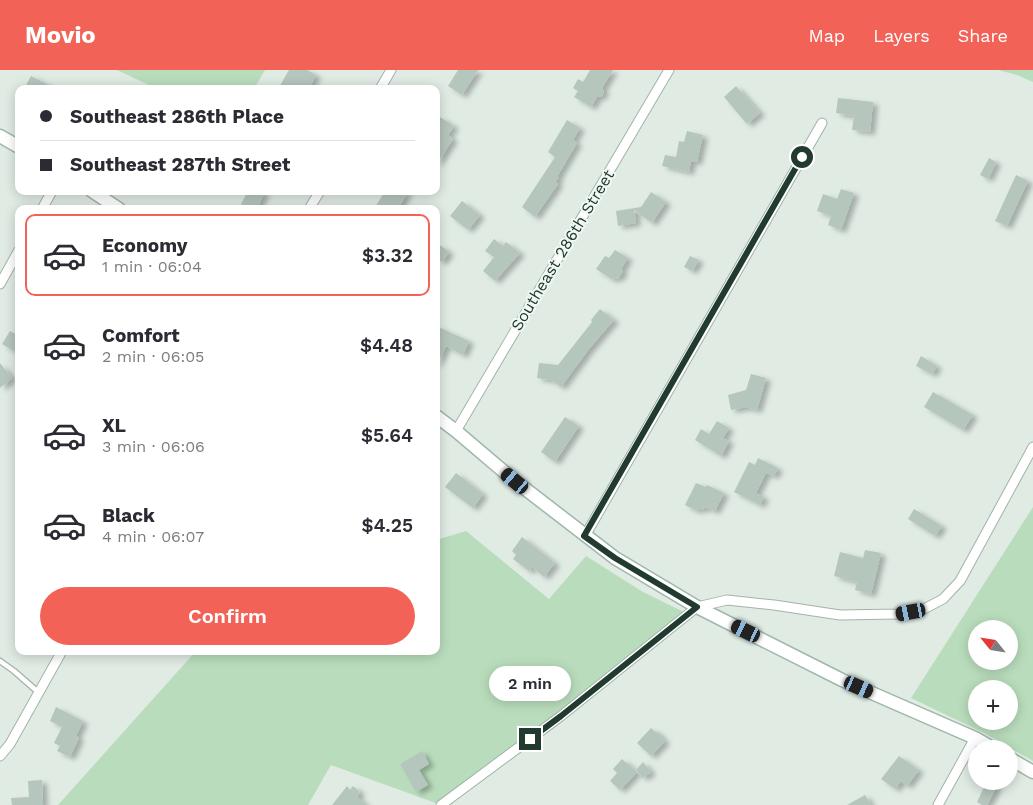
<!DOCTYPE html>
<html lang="en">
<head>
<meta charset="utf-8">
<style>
  body { margin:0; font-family:"Work Sans",sans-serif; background:#f2f2f3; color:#2b2b33; height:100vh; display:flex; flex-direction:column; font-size:19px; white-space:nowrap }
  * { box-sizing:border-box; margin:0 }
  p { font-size:16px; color:#7c7c81 }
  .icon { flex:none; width:28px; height:28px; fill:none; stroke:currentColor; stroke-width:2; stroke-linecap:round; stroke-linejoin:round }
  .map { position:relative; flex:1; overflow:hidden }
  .sheet { position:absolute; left:15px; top:135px; width:425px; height:450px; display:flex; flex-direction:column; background:#fff; border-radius:10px; box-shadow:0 2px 12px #0003 }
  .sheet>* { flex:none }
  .hud { position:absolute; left:15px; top:15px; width:425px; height:110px; border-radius:10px; box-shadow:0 2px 12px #0003; display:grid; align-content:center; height:110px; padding:0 25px; background:#fff }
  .needle { width:32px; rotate:300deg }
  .buttons { position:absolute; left:968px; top:550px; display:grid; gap:10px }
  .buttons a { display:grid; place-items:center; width:50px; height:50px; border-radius:50%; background:#fff; box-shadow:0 2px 12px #0003; font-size:25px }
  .end { position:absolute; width:22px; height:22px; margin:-11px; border:6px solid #213b30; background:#fff; box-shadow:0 0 0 2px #fff }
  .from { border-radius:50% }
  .bubble { position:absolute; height:35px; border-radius:18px; background:#fff; box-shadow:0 2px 12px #0003; font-size:16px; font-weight:600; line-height:35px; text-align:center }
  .car { position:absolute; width:15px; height:30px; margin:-15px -8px; border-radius:6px; box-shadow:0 0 4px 1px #0007; background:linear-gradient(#222 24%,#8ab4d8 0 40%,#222 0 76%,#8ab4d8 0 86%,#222 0) }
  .hud b { display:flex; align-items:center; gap:18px; height:48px; font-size:19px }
  .hud b+b { border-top:1px solid #e1e1e2 }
  .hud i { width:12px; height:12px; background:#2b2b33 }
  ul { padding:9px 0 0; list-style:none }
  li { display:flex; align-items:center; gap:15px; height:82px; margin:0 10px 8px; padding:0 15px; border:2px solid transparent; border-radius:10px }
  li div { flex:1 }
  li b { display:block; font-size:19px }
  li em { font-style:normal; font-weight:600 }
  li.active { border-color:#f26257 }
  li>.icon { width:45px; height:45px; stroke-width:1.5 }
  .primary-button { display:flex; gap:10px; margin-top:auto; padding:10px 25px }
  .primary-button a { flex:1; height:58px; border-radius:30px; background:#f26257; color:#fff; font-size:20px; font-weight:600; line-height:58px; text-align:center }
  header { display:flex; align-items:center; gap:30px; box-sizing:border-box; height:70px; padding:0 25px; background:#f26257; color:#fff }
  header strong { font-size:24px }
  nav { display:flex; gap:28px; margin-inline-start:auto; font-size:18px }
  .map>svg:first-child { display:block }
  .green { fill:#b9ddbc; fill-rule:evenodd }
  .building { fill:#b5c6bd; filter:url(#shadow) }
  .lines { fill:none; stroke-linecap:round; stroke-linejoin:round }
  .lane-casing { stroke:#a3b3aa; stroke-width:7 }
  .street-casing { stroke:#a3b3aa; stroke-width:11 }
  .secondary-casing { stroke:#9fb7aa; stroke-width:15 }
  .lane { stroke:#fff; stroke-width:4.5 }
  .street { stroke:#fff; stroke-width:9 }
  .secondary { stroke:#fff; stroke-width:12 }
  .route { stroke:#213b30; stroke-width:6 }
  .labels { text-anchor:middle; stroke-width:4; stroke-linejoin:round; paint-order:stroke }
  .street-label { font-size:16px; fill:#213b30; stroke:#f1f8f3 }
</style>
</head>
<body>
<header>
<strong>Movio</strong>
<nav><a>Map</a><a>Layers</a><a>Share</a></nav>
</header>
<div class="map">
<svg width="1033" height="735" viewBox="0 0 1033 735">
  <defs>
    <filter id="shadow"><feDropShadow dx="5" dy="3" stdDeviation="2.5" flood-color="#0004"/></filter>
  </defs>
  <rect width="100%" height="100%" fill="#e0ebe4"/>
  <g class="green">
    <polygon points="117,0 265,0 254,19 157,19"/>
    <polygon points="998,0 1033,0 1033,12 1017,5"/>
    <path d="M1033,437V691L984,663L911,628ZM976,559H1009V591H976ZM976,619H1009V651H976Z"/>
    <polygon points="466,461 549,529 586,486 643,522 688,544 441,735 331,695 308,735 58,735 196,581 436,581 436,470"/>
  </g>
  <g class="building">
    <polygon points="289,0 307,0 316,5 309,19 278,19"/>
    <polygon points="458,0 478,0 462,25 448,16"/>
    <polygon points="590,0 613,0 602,18 604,22 602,26 597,27 591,37 574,27 578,21 573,18 578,9 583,12"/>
    <polygon points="31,6 56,19 24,19"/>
    <polygon points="736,16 760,43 747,54 724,27"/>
    <polygon points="838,28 873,32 870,62 852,60 854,46 836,43"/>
    <polygon points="440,47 454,56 448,65 453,69 436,95 436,52"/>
    <polygon points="567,50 580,58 573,70 577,73 557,107 559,108 555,112 558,114 535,147 522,137 555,87 548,82"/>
    <polygon points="687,61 703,65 697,92 691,91 689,102 662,96 665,85 676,87 679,71 684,72"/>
    <polygon points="989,88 996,92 988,109 980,105"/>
    <polygon points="1016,105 1028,111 1007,156 995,151"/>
    <polygon points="841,119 854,123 841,160 828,155 831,146 817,141 823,124 837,129"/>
    <polygon points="248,121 265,121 257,139 249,139 241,134"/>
    <polygon points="385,121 408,121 398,139 374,139"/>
    <polygon points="651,122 666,132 652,153 634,140 636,153 618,156 616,141 641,137"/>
    <polygon points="462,131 480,145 468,160 450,146"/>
    <polygon points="494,169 503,176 506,172 520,183 495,211 483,201 494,187 485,181"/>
    <polygon points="440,175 449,182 442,192 436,188 436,180"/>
    <polygon points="615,180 628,188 621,199 623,201 618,209 615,207 613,210 596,199 605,186 609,188"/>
    <polygon points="690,186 699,190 692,201 684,197"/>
    <polygon points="600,239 614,250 589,279 561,317 551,310 537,308 539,293 558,295 592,252 591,250"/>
    <polygon points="436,256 469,271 463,285 446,276 436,296"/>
    <polygon points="10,261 19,266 19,284 2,274"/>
    <polygon points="921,286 937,296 932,304 916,296"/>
    <polygon points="0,293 12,308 0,318"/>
    <polygon points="751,304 766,308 757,340 746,337 731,340 728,325 746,320"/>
    <polygon points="933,322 973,345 963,360 924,337"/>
    <polygon points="565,347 579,356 555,392 541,382"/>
    <polygon points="717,351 729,358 723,368 729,371 721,386 695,370 701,359 709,364"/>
    <polygon points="758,388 778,398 774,406 766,403 756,423 764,427 760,435 734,422 749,392 755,395"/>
    <polygon points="456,403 483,424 473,438 445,417"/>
    <polygon points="696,413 706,417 707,415 724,423 715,441 705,437 703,440 699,438 697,441 685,435"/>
    <polygon points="914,439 942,456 935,466 908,449"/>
    <polygon points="522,467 555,493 544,507 532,497 529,501 513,489 516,485 512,481"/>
    <polygon points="865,480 881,483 871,524 855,520 857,512 834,506 840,482 863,488"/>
    <polygon points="56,637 83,651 76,666 79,668 70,687 57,681 60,676 54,673 62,657 50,651"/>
    <polygon points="651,658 657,663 659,662 660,666 665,671 651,686 637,673"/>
    <polygon points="422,681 429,694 419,700 428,715 416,722 400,694"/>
    <polygon points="899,686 919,700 907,716 901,711 895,719 881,709"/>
    <polygon points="622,689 637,702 620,720 610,711 617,703 613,699"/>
    <polygon points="643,692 651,702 643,708 636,700"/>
    <polygon points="42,710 43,735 12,735 11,728 29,727 28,711"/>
    <polygon points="987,711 997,716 987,735 982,735 977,732"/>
    <polygon points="347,716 350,720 353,716 360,722 357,727 367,735 332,735"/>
    <polygon points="865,725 871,735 847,735"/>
  </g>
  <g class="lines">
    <g class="lane-casing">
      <polyline id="lane" points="0,591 14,601 38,622"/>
    </g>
    <g class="street-casing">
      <g id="street">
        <polyline points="380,19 391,0"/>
        <polyline points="42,139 52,121"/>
        <polyline points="309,139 320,121"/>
        <polyline points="0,214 19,180"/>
        <polyline points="456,361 669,0"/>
        <polyline points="585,466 822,53"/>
        <polyline points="0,686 10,674 62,581"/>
        <polyline points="441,735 561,646 697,537 727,530 774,535 840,545 898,544 924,539 943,529 960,511 1033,377"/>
        <polyline points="938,735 975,668"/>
      </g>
    </g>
    <g class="secondary-casing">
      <g id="secondary">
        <polyline points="0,66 19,77"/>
        <polyline points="92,121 119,139"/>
        <polyline points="436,346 456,361 515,411 615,488 697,537 842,610 975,668 994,679"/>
        <polyline points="1009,688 1033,702"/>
      </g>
    </g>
    <use href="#lane" class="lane"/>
    <use href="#street" class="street"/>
    <use href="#secondary" class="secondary"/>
  </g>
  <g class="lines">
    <polyline class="route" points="530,669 561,646 697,537 615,488 584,466 802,87"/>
  </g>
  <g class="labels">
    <g class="street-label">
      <text transform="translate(562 180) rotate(-59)" y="6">Southeast 286th Street</text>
    </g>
  </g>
</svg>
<div class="buttons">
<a><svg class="needle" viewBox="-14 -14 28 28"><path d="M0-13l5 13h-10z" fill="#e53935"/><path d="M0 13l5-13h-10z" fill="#7c7c81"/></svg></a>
<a>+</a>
<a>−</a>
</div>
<i class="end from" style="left:802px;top:87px"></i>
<i class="end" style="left:530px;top:669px"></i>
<div class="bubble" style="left:489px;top:596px;width:82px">2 min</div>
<i class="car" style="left:515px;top:411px;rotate:310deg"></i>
<i class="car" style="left:911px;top:542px;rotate:259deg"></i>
<i class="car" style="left:746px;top:561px;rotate:296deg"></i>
<i class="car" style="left:859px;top:617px;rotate:114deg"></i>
<div class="hud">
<b><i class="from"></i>Southeast 286th Place</b>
<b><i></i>Southeast 287th Street</b>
</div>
<section class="sheet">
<ul>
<li class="active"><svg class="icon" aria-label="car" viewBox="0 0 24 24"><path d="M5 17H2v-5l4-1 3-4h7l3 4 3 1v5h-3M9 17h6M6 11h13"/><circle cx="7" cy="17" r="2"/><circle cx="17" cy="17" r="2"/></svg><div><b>Economy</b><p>1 min · 06:04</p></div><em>$3.32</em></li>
<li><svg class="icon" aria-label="car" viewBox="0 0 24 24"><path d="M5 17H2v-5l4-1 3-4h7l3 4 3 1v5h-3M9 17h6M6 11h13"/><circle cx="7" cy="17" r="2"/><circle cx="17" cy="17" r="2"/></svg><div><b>Comfort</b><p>2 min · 06:05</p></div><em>$4.48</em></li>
<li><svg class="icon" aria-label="car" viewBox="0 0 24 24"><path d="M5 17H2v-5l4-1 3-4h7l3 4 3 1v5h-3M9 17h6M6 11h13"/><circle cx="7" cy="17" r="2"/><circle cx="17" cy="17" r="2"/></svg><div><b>XL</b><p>3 min · 06:06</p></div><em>$5.64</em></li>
<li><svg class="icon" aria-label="car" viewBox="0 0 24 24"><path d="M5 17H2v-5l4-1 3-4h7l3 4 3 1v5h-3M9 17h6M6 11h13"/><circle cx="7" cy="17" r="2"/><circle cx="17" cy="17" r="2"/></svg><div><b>Black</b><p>4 min · 06:07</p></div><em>$4.25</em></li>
</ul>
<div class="primary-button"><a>Confirm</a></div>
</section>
</div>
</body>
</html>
